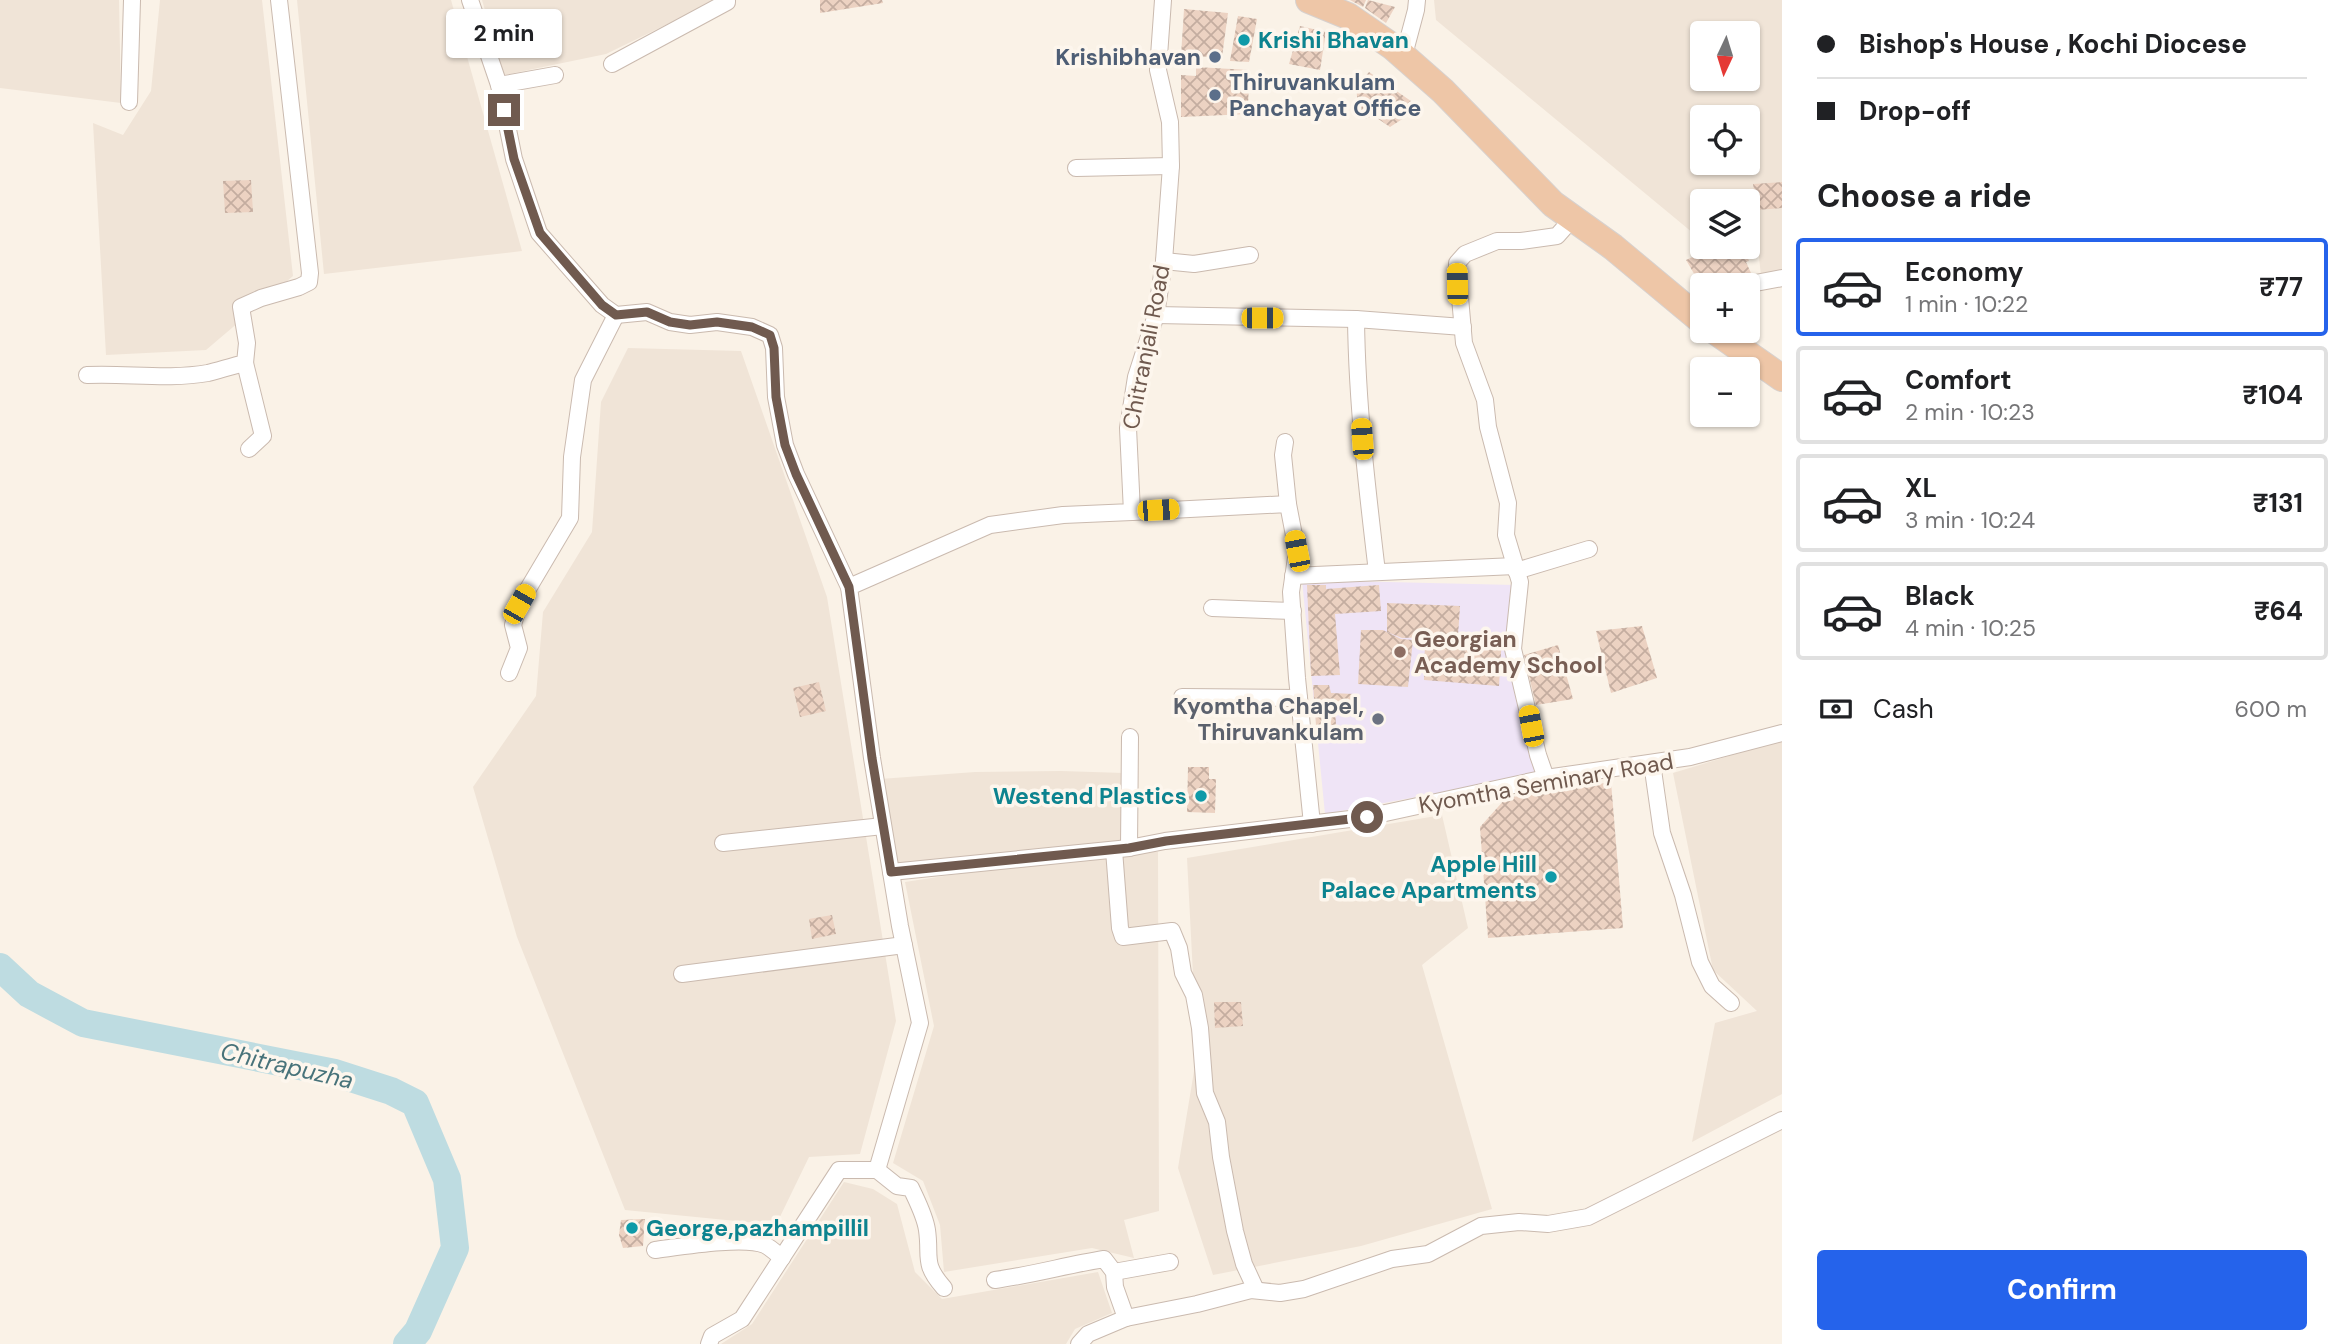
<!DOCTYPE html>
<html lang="en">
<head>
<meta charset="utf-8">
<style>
  body { margin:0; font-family:"DM Sans",sans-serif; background:#f2f2f2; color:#202124; height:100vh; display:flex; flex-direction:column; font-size:26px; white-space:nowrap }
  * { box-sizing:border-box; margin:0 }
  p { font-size:23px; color:#757577 }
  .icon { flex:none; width:38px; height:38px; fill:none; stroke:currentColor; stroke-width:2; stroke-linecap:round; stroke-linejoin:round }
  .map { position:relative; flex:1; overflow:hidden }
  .details { display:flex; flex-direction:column; background:#fff; width:560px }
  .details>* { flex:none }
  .top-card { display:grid; align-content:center; height:154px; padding:0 35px; background:#fff }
  .needle { width:46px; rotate:184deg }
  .fabs { position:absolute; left:1690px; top:21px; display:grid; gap:14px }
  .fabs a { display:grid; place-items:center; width:70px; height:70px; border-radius:7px; background:#fff; box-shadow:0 2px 5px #0004; font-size:35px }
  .end { position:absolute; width:32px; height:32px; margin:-16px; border:9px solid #705a4f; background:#fff; box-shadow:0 0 0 4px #fff }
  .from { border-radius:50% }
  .bubble { position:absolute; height:49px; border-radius:7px; background:#fff; box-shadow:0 2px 5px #0004; font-size:23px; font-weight:700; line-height:49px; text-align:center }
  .car { position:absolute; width:21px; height:42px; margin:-21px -10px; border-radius:9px; box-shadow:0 0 5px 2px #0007; background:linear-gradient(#f5c518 24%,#345 0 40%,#f5c518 0 76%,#345 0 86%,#f5c518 0) }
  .top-card b { display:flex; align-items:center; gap:24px; height:66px; font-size:26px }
  .top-card b+b { border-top:2px solid #e0e0e0 }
  .top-card i { width:18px; height:18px; background:#202124 }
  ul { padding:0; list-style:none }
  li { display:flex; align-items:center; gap:21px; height:98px; margin:0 14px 10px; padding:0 21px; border:4px solid #e0e0e0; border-radius:7px }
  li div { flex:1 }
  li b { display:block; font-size:26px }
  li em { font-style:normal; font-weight:700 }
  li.active { border-color:#2563eb }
  li>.icon { width:63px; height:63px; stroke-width:1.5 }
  h2 { padding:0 35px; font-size:32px; line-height:84px }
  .pay { display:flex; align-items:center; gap:18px; height:77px; padding:0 35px; font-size:26px }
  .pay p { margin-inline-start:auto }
  .cta { display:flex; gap:14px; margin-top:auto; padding:14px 35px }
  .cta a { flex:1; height:80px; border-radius:7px; background:#2563eb; color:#fff; font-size:28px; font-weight:700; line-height:80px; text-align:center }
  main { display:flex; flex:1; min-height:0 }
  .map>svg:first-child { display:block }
  .residential { fill:#f0e4d7; fill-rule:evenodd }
  .education { fill:#efe4f6 }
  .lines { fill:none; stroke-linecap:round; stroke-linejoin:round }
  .river { stroke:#bedce1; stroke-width:28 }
  .building { fill:url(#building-cross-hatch) }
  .minor-casing { stroke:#cabaaf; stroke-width:18 }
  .trunk-casing { stroke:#d7d1ce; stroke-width:28 }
  .minor { stroke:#fff; stroke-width:16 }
  .trunk { stroke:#eec6a7; stroke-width:26 }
  .route { stroke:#705a4f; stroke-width:9 }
  .culture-dot { fill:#0f9aa8; stroke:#fdf6ed; stroke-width:2.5 }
  .service-dot { fill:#5c6f8a; stroke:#fdf6ed; stroke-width:2.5 }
  .education-dot { fill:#8d6e63; stroke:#fdf6ed; stroke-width:2.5 }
  .worship-dot { fill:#6b7280; stroke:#fdf6ed; stroke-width:2.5 }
  .labels { text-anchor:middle; stroke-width:7; stroke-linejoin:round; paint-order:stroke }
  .culture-label { font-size:23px; font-weight:bold; fill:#0d838f; stroke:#fdf6ed; text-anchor:start }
  .service-label { font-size:23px; font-weight:bold; fill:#4e5e75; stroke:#fdf6ed; text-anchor:end }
  .street-label { font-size:23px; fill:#705a4f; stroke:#fdf6ed }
  .education-label { font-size:23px; font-weight:bold; fill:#785e54; stroke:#fdf6ed; text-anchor:start }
  .worship-label { font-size:23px; font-weight:bold; fill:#5b616d; stroke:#fdf6ed; text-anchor:end }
  .water-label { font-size:24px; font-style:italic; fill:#48737a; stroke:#fdf6ed }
</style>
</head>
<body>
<main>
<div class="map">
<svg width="1782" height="1344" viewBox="0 0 1782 1344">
  <defs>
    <pattern id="building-cross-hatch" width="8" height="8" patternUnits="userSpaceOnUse" patternTransform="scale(1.75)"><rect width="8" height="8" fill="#ecd2c2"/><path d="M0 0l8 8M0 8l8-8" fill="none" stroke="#c4ada0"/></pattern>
  </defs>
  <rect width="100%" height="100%" fill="#faf2e7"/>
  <g class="residential">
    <polygon points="0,0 119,0 121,103 0,88"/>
    <polygon points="160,0 262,0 293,276 206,350 106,355 93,123 123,135 151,91"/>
    <polygon points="297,0 451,0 522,251 324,274"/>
    <polygon points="482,0 717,0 606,54 504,75"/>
    <path d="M1434,0H1782V271L1761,276L1755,219L1748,220V201H1703V231L1693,233L1436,20ZM1703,33H1748V79H1703ZM1703,117H1748V163H1703Z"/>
    <polygon points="628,348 741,351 827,597 896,1021 860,1154 809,1157 776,1225 625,1210 517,937 473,787 536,696 543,612 592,532 601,402"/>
    <polygon points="1782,740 1782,1094 1692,1142 1715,1023 1757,1011 1713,970 1673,773"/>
    <polygon points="1061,771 1124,773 1124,843 895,868 880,779 975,772"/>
    <polygon points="1442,815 1468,928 1422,965 1492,1209 1361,1246 1213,1275 1178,1168 1197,1053 1187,858"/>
    <polygon points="1114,850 1158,852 1159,1211 1124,1220 1134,1258 1092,1248 944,1272 940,1225 923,1181 893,1163 934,1026 905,882"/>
    <polygon points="844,1182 873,1189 897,1204 915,1272 942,1299 1098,1272 1112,1313 1075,1329 1066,1344 721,1344 752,1324"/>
  </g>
  <polygon class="education" points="1302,580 1515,585 1508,643 1540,774 1325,814"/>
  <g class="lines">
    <polyline class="river" points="0,967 29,994 83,1023 335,1073 391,1091 415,1103 447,1179 455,1248 418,1331 407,1344"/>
  </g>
  <g class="building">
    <polygon points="820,0 882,0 883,3 820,13"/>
    <polygon points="1350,0 1366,0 1363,7"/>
    <polygon points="1368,0 1395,7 1386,23 1365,8"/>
    <polygon points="1184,9 1228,13 1222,57 1181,56"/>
    <polygon points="1238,16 1257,19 1249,62 1230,61"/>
    <polygon points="1300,26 1326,32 1320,70 1289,64"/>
    <polygon points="1196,67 1249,70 1248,114 1181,117 1181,75 1196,76"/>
    <polygon points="1369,72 1421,108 1413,117 1407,116 1390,127 1374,116 1364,119 1356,114 1362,108 1358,105 1356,87"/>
    <polygon points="251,180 253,212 225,213 223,181"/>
    <polygon points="1782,182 1782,208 1757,210 1753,184"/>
    <polygon points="1715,247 1723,247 1725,255 1739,247 1744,247 1749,261 1746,262 1751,273 1728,285 1703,285 1703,289 1686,260"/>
    <polygon points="1307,585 1326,585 1326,589 1379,585 1381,611 1335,614 1340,675 1311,676"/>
    <polygon points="1387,603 1460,606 1458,636 1402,638 1387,632"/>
    <polygon points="1642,626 1657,678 1611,693 1596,631"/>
    <polygon points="1361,630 1383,630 1401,639 1413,640 1408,687 1358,684"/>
    <polygon points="1502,637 1499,686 1424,680 1425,638"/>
    <polygon points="1558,645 1573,699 1536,705 1524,655"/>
    <polygon points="819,682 826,711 800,717 793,688"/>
    <polygon points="1313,685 1329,685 1331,693 1355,694 1356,709 1335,709 1336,725 1316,725"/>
    <polygon points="1188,767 1209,767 1209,779 1216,779 1215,813 1187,812"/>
    <polygon points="1611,782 1623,928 1488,938 1480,827 1506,798"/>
    <polygon points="832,915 836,934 812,939 809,919"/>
    <polygon points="1214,1002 1241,1002 1243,1026 1215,1028"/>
    <polygon points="645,1219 643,1246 623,1248 619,1235 621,1220"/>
  </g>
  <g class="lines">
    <g class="minor-casing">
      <g id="minor">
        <polyline points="470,0 499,85 514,159 539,233 602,305 616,315 647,312 670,322 690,325 717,322 752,327 770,335 774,348 776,397 785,445 796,474 849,587"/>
        <polyline points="1404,55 1416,10 1417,0"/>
        <polyline points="612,64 727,2 727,0"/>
        <polyline points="499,85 555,75"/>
        <polyline points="129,102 132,0"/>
        <polyline points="1076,168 1171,166"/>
        <polyline points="1164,261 1194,264 1250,255"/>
        <polyline points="1745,285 1782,278"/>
        <polyline points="1156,315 1356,319"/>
        <polyline points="245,363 263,436 249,449"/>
        <path d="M87,375C126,373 168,380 208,373C220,370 232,366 245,363L247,343L241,307L261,298L299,287L309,282L310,273L279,0"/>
        <polyline points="1285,442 1283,455 1288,504"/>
        <polyline points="1132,512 1288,504 1297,551 1291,592 1297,678 1312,824"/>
        <polyline points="1516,571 1589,549"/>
        <path d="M1377,572C1367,488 1357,404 1356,319L1463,327"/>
        <polyline points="1293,576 1515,566"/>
        <polyline points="1212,608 1293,611"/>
        <polyline points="509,673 519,648 513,625 519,604 570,518 572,457 583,380 616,315"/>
        <polyline points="1182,697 1299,698"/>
        <polyline points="1652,763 1662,833 1683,895 1700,962 1712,986 1731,1003"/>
        <polyline points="1546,778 1538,755 1513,649 1520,582 1506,535 1508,503 1488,427 1485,400 1464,343 1457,263 1465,254 1497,241 1521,241 1557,236 1572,219"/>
        <polyline points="723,843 883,826"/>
        <polyline points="1129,848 1130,737"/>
        <polyline points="1114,850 1120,928 1123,937 1172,931 1179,948 1183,973 1194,995 1200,1028 1205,1093 1217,1122 1221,1157 1235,1231 1244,1264 1256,1290"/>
        <polyline points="891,872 1129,848 1165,841 1367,817 1546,778 1690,757 1782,733"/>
        <polyline points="682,974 904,945"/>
        <path d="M877,1170L897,1186L911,1188C917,1201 925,1216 927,1230C931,1258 922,1263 944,1288"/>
        <path d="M655,1250C679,1247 743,1236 765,1245C771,1248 777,1254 782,1258"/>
        <polyline points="1114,1272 1170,1262"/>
        <path d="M995,1280C1032,1275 1067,1265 1104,1259L1114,1272L1115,1287L1126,1318"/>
        <polyline points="709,1344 712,1336 742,1319 839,1170 877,1170 920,1023 900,926 872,758 849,587 990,525 1063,515 1132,512 1128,428 1136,377 1156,315 1164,261 1171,166 1170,122 1158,70 1163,0"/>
        <polyline points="1079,1344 1088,1334 1126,1318 1197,1304 1251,1290 1280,1293 1304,1289 1392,1259 1428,1254 1481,1226 1519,1222 1548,1224 1588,1217 1782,1120"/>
      </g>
    </g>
    <g class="trunk-casing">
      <g id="trunk">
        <polyline points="1309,0 1348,16 1393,47 1443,91 1553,204 1613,247 1703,322"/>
        <polyline points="1715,331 1782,378"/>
      </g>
    </g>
    <use href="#minor" class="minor"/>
    <use href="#trunk" class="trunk"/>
  </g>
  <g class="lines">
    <polyline class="route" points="504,110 514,159 540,233 602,305 616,315 647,312 670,322 690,325 717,322 752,327 770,335 774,348 776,397 785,445 796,474 849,587 872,758 891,872 1129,848 1166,841 1367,817"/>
  </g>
  <g class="culture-dot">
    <circle cx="1244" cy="40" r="7"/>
    <circle cx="1201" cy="796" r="7"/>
    <circle cx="1551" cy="877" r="7"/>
    <circle cx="632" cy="1228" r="7"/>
  </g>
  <g class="service-dot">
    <circle cx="1215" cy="57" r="7"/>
    <circle cx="1215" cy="95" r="7"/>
  </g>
  <circle class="education-dot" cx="1400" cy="652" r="7"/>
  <circle class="worship-dot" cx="1378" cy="719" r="7"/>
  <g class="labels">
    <g class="culture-label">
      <text x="1258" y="48">Krishi Bhavan</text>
      <text x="1187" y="804" text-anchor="end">Westend Plastics</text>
      <text x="1537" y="872" text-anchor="end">Apple Hill<tspan x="1537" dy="26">Palace Apartments</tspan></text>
      <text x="646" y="1236">George,pazhampillil</text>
    </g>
    <g class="service-label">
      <text x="1201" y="65">Krishibhavan</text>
      <text x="1229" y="90" text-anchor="start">Thiruvankulam<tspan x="1229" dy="26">Panchayat Office</tspan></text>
    </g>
    <g class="street-label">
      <text transform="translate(1146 347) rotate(-79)" y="8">Chitranjali Road</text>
      <text transform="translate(1546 783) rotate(-10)" y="8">Kyomtha Seminary Road</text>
    </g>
    <g class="education-label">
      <text x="1414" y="647">Georgian<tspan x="1414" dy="26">Academy School</tspan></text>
    </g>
    <g class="worship-label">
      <text x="1364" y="714">Kyomtha Chapel,<tspan x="1364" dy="26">Thiruvankulam</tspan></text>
    </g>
    <g class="water-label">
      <text transform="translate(287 1066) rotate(13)" y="8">Chitrapuzha</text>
    </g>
  </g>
</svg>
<div class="fabs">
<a><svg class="needle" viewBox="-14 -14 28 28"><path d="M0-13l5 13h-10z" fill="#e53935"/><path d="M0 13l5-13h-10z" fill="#757577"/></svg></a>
<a><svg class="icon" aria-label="locate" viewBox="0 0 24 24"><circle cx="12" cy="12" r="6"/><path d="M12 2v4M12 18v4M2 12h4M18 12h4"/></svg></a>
<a><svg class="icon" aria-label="layers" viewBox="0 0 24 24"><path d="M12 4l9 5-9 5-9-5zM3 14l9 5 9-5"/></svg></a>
<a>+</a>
<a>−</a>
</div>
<i class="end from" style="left:1367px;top:817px"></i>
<i class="end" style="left:504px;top:110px"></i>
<div class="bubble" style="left:446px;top:9px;width:116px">2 min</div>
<i class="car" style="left:1457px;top:284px;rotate:359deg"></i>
<i class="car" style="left:1262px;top:318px;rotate:90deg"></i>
<i class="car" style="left:1362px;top:439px;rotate:356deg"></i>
<i class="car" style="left:1158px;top:510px;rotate:87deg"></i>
<i class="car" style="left:1297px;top:551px;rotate:349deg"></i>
<i class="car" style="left:519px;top:604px;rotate:30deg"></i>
<i class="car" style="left:1531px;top:726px;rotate:349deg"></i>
</div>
<section class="details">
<div class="top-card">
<b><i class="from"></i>Bishop's House , Kochi Diocese</b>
<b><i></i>Drop-off</b>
</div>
<h2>Choose a ride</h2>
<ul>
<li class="active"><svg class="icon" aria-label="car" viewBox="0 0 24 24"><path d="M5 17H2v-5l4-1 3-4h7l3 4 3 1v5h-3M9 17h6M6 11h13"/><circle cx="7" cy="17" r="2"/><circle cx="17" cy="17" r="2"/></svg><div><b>Economy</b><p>1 min · 10:22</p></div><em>₹77</em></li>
<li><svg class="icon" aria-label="car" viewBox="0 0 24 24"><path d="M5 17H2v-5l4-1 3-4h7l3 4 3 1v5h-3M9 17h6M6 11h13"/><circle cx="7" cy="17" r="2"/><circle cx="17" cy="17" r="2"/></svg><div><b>Comfort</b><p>2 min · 10:23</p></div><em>₹104</em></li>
<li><svg class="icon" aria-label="car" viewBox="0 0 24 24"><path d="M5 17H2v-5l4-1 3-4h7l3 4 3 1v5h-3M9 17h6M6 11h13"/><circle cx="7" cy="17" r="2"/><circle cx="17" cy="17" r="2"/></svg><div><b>XL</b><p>3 min · 10:24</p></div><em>₹131</em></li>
<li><svg class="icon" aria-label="car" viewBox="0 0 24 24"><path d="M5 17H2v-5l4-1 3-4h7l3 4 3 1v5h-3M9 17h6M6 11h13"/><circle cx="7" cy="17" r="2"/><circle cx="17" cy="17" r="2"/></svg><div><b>Black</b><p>4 min · 10:25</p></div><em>₹64</em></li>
</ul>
<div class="pay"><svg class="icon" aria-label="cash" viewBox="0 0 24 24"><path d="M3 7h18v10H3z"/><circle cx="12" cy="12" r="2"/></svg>Cash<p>600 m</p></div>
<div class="cta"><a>Confirm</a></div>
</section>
</main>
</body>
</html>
